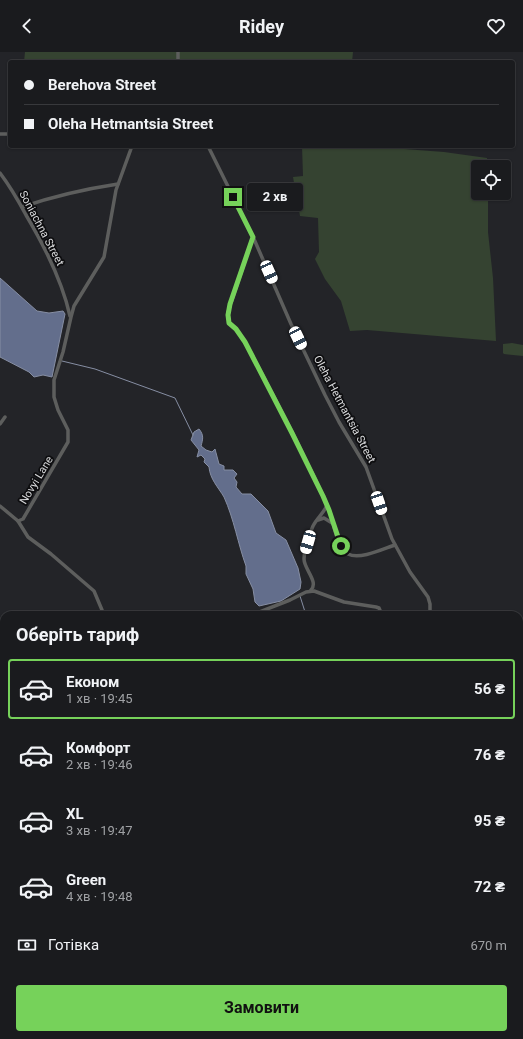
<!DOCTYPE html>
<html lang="uk">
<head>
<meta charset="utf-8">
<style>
  body { margin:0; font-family:Roboto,sans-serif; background:#27282b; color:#f1f3f6; height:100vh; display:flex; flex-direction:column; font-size:15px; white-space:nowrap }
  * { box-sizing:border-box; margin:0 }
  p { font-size:13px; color:#9fa1a4 }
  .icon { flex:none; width:22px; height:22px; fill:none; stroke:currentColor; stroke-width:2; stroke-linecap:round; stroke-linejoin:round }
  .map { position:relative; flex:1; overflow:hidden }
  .drawer { position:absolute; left:0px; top:559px; width:523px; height:428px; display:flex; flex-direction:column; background:#1a1b1e; border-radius:12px 12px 0 0; box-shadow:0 1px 3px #0004,0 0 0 1px #38393c }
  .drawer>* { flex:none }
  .top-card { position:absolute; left:8px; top:8px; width:507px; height:88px; border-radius:4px; box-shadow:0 1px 3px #0004,0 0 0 1px #38393c; display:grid; align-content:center; height:88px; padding:0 16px; background:#1a1b1e }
  .buttons { position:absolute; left:471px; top:108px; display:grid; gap:8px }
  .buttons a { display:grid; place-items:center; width:40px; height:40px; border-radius:4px; background:#1a1b1e; box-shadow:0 1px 3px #0004,0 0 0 1px #38393c; font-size:20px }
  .end { position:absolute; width:18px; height:18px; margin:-9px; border:5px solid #76d25a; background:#111; box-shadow:0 0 0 2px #111 }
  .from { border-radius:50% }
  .bubble { position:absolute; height:28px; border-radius:4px; background:#1a1b1e; box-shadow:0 1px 3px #0004,0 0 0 1px #38393c; font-size:13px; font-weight:700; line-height:28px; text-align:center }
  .car { position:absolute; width:12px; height:24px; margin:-12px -6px; border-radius:5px; box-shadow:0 0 3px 1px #0007; background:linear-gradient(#fff 24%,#345 0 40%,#fff 0 76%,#345 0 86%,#fff 0) }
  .top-card b { display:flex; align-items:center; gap:14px; height:38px; font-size:15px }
  .top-card b+b { border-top:1px solid #38393c }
  .top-card i { width:10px; height:10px; background:#f1f3f6 }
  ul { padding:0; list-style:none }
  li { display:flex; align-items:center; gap:12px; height:60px; margin:0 8px 6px; padding:0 8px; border:2px solid transparent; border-radius:4px }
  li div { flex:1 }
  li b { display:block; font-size:15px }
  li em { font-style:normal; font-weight:700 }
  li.current { border-color:#76d25a }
  li>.icon { width:36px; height:36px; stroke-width:1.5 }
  h2 { padding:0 16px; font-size:18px; line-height:48px }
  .pay { display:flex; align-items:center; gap:10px; height:44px; padding:0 16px; font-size:15px }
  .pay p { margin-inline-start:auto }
  .action { display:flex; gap:8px; margin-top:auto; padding:8px 16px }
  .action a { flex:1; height:46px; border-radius:4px; background:#76d25a; color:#111; font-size:16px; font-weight:700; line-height:46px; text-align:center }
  header { display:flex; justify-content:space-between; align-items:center; height:52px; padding:0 16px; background:#1a1b1e; font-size:18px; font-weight:700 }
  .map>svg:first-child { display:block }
  .green { fill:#354331 }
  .water { fill:#636e8c; stroke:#868ea3 }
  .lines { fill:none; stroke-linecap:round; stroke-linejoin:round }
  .stream { stroke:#868ea3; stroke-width:1 }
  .minor { stroke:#5d5e5d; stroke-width:3.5 }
  .route { stroke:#76d25a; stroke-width:5 }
  .labels { text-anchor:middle; stroke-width:3.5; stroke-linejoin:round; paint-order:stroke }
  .street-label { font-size:11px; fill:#d7d8da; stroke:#0d0d0f }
</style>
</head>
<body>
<header><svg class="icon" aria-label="back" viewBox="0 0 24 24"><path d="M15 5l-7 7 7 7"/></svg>Ridey<svg class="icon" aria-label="heart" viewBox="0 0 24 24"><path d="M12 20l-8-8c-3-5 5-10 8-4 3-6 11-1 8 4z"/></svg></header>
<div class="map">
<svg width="523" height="987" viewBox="0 0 523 987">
  <rect width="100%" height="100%" fill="#232428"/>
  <g class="green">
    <polygon points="25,0 353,0 352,10 24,10"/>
    <polygon points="302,94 365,94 444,100 487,106 487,115 478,115 478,141 488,141 488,180 493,226 496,289 367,278 350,279 341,249 325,227 315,207 319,200 318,166 300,164 293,125 303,124"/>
    <polygon points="512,291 523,293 523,304 504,302 503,301 503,292"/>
    <polygon points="519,952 523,953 523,987 122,987 124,983 519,983"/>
  </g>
  <g class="water">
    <polygon points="0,226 37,259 49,261 63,259 65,262 52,325 43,323 34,325 29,320 0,305"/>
    <path d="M199,377C204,383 203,387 201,394L206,398L212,400L215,397L219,412L224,414V418H233L237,422L234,426L237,430L236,435L242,442H251L268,459L276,481L286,488L298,516L301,530L300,537L281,549L259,554L255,550L253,537L246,522V514C238,492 234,467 224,445C218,435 210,427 209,415L204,410L205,407L201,403L197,405L199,398L191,388L194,380Z"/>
    <polygon points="4,966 4,983 124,983 122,987 0,987 0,968"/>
  </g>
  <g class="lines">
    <g class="stream">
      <polyline points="62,309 95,317 175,346 193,383"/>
      <polyline points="300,544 306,563"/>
      <polyline points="519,932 523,933"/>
    </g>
    <g class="minor">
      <polyline points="178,10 178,0"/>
      <polyline points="0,82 10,82"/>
      <polyline points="208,94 254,187 291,272 325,343 339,370 366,415 392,487 410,520 428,545 430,552 430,563"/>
      <path d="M0,121C10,134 18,148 26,163C45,195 62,228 70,264"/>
      <path d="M22,155C54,144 85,137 118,132"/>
      <path d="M253,185L228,260L229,271L236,277L245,290C274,344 303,399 328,455C334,468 335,494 348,502C360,508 383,497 395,493"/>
      <polyline points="0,372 5,365"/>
      <polyline points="0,454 18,469 28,485 51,502 94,539 102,558 102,563"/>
      <polyline points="318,468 324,466 332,471"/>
      <polyline points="18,469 23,467 68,390 68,378 58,358 54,345 54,328 63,300 71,265 74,254 104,205 116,138 132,94"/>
      <path d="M311,538C319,530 304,517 304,507C304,497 309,483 313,474C317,466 324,461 327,453"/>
      <polyline points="252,563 290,548 306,540 314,539 344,550 376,555 379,556 382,563"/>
      <polyline points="0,597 4,596"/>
      <polyline points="0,655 4,659"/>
      <polyline points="0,716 4,716"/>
      <polyline points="0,773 4,772"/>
      <polyline points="519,825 523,828"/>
      <polyline points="0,872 4,867"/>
      <polyline points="192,987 193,983"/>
    </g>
  </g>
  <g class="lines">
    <polyline class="route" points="233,145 253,185 230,252 228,263 229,271 236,277 245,290 292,381 323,444 329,458 341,494"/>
  </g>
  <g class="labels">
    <g class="street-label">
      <text transform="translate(42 176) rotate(62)" y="4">Soniachna Street</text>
      <text transform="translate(345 357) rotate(62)" y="4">Oleha Hetmantsia Street</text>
      <text transform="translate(36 428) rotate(-59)" y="4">Novyi Lane</text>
    </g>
  </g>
</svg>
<div class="buttons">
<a><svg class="icon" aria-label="locate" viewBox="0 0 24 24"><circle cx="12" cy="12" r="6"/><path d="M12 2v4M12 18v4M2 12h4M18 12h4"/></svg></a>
</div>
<i class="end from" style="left:341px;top:494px"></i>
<i class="end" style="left:233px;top:145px"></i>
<div class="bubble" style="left:247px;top:131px;width:56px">2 хв</div>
<i class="car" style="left:269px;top:220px;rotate:156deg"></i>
<i class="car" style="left:298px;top:286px;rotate:154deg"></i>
<i class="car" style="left:379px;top:451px;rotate:161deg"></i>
<i class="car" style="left:308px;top:490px;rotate:196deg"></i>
<div class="top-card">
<b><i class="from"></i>Berehova Street</b>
<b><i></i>Oleha Hetmantsia Street</b>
</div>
<section class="drawer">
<h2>Оберіть тариф</h2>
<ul>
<li class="current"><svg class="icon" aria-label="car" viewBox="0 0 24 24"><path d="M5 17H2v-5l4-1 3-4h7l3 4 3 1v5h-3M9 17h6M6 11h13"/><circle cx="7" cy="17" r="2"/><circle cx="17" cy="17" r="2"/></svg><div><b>Економ</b><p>1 хв · 19:45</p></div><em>56 ₴</em></li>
<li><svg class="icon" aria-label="car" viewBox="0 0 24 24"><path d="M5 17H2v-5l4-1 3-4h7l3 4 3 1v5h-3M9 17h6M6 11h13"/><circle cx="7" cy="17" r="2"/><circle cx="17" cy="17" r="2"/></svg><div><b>Комфорт</b><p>2 хв · 19:46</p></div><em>76 ₴</em></li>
<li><svg class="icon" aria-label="car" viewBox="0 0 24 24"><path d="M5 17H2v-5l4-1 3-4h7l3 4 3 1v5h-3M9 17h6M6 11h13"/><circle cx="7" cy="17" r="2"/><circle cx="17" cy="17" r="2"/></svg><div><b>XL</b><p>3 хв · 19:47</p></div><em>95 ₴</em></li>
<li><svg class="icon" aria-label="car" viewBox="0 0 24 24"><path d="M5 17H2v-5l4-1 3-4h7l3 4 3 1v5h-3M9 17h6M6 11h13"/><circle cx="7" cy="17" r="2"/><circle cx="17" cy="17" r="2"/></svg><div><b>Green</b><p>4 хв · 19:48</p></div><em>72 ₴</em></li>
</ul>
<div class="pay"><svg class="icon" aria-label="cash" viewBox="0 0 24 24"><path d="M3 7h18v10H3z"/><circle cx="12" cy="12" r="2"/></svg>Готівка<p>670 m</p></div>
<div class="action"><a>Замовити</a></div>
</section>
</div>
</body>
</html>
